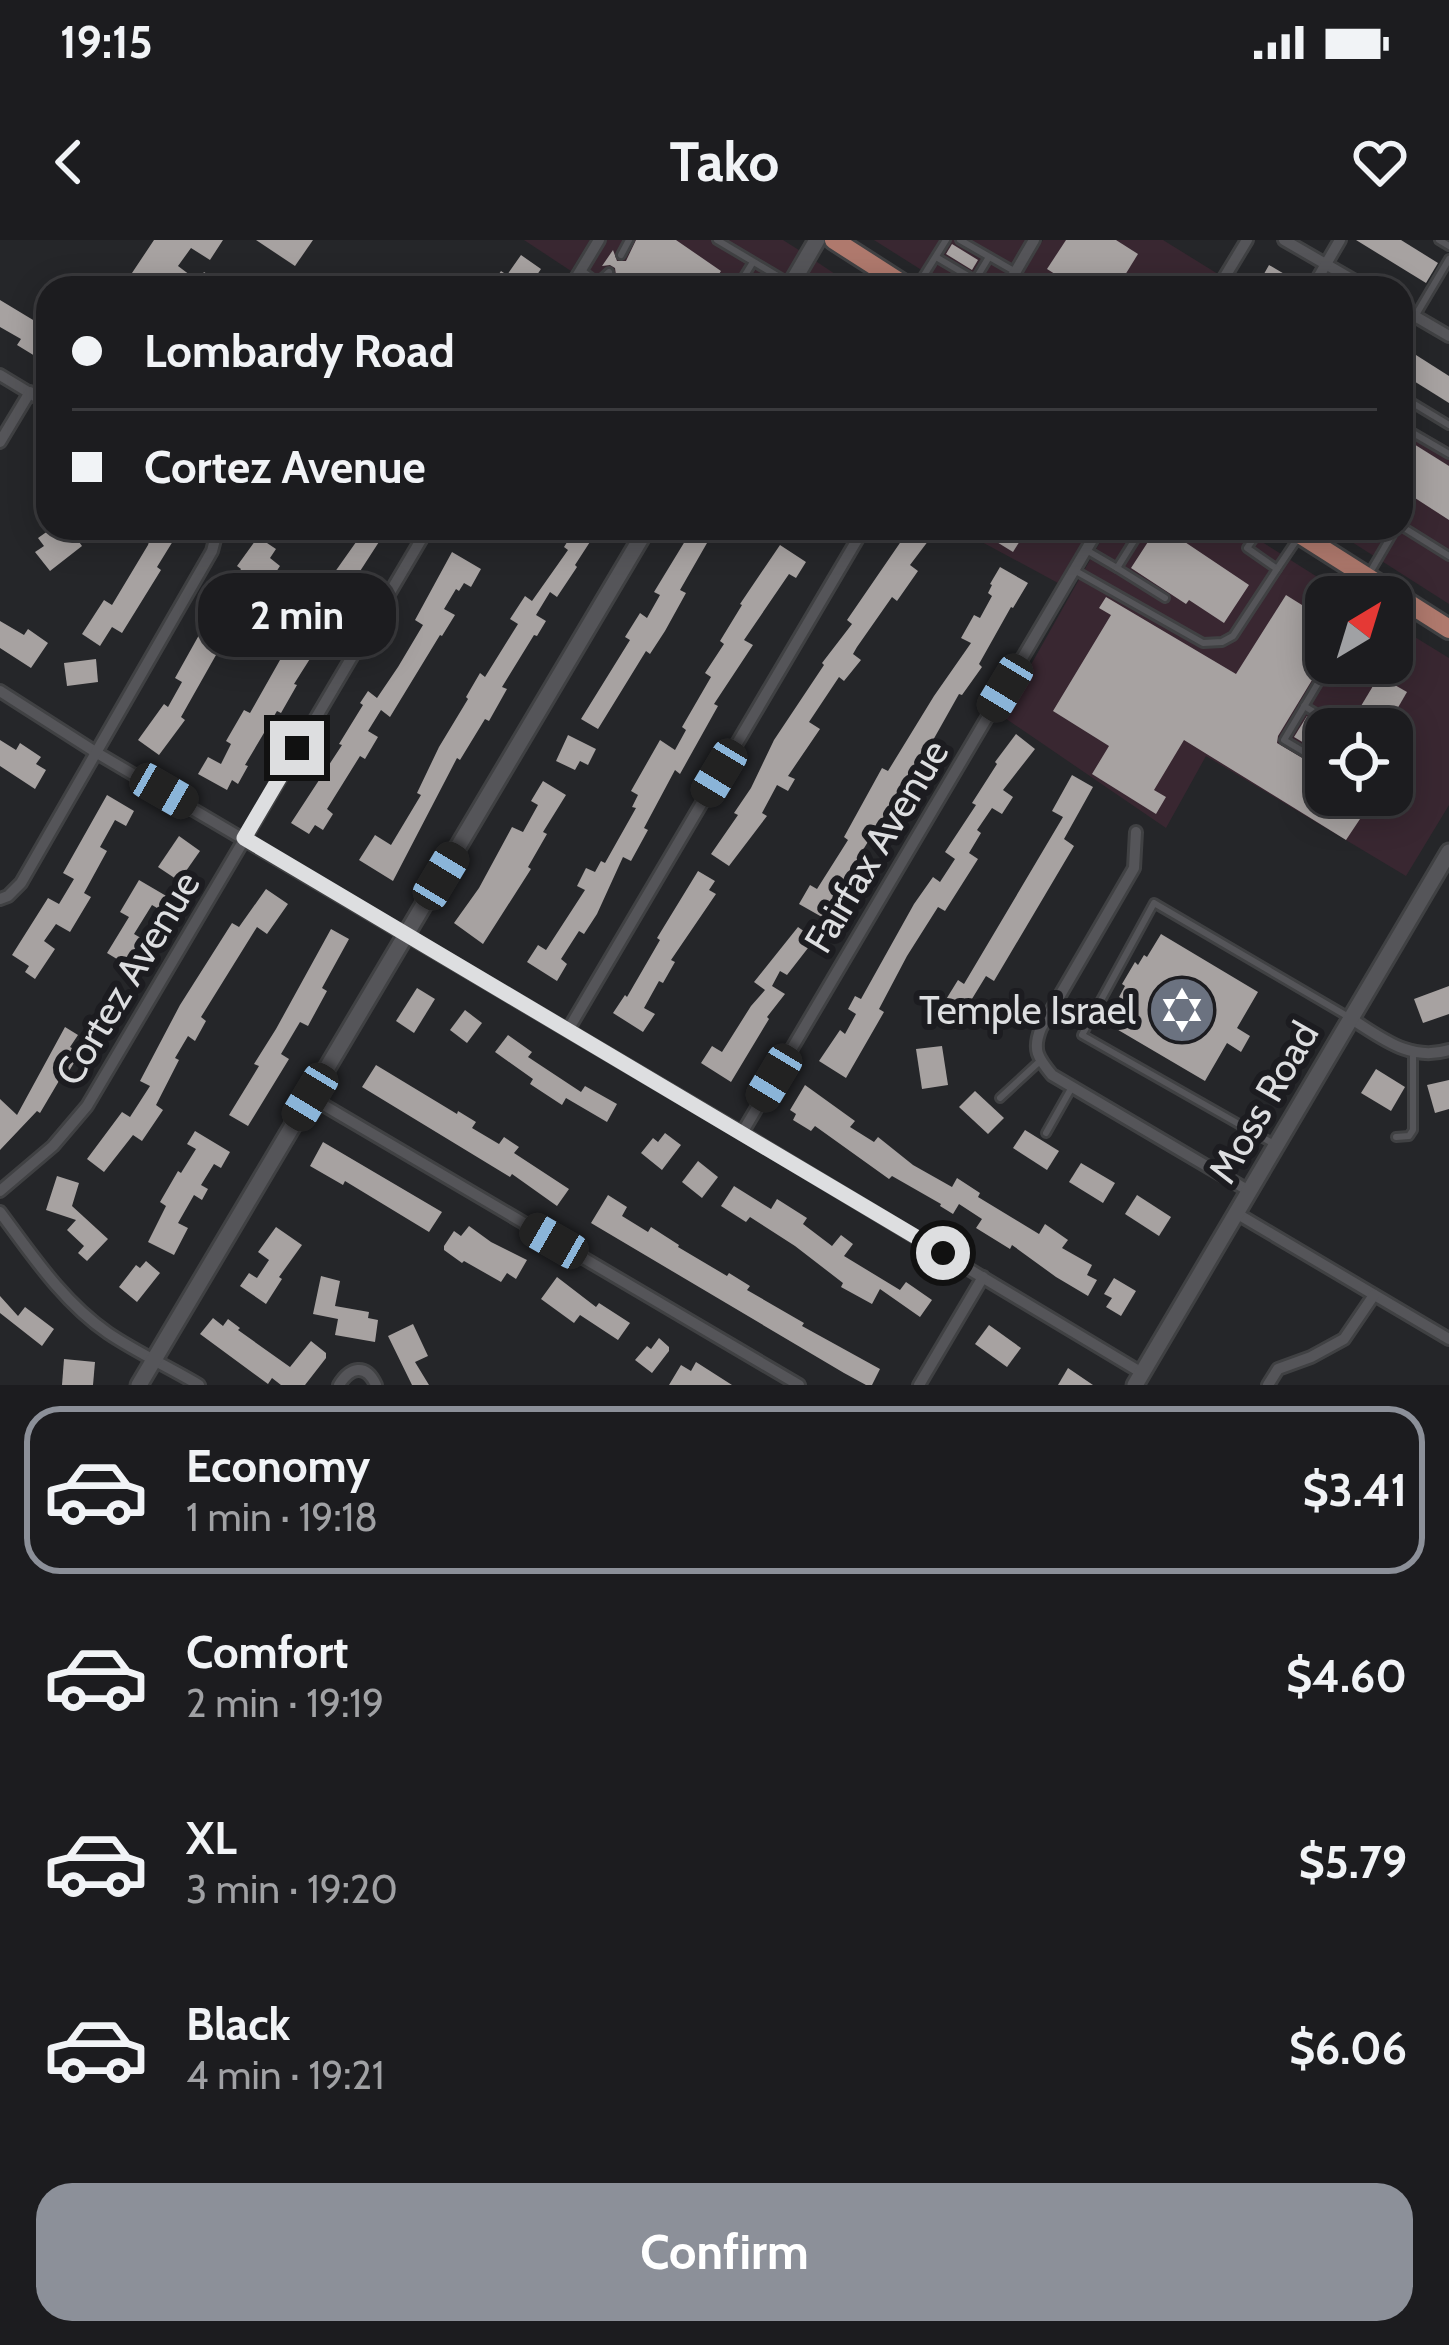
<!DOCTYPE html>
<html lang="en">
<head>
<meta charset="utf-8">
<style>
  body { margin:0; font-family:Cabin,sans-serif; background:#29292c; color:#f1f3f6; height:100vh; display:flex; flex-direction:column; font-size:45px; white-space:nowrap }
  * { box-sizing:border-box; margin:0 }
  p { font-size:39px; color:#a0a1a4 }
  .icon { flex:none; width:66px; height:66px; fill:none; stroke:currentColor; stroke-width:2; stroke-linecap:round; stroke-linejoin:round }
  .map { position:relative; height:1145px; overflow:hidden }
  .panel { display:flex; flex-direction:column; background:#1c1c1f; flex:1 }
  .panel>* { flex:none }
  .banner { position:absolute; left:36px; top:36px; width:1377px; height:264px; border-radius:36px; box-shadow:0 6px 30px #0003,0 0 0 3px #3a3a3d; display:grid; align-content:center; height:264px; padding:0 36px; background:#1c1c1f }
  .needle { width:78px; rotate:38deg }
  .fabs { position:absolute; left:1305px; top:336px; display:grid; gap:24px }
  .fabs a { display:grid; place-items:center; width:108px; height:108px; border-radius:24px; background:#1c1c1f; box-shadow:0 6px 30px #0003,0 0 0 3px #3a3a3d; font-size:60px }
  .end { position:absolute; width:54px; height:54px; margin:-27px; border:15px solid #dddee0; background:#111; box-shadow:0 0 0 6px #111 }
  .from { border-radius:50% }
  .bubble { position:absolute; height:84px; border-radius:36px; background:#1c1c1f; box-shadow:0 6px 30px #0003,0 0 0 3px #3a3a3d; font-size:39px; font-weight:800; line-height:84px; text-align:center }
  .car { position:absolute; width:36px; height:72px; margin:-36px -18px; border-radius:15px; box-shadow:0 0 9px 3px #0007; background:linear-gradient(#222 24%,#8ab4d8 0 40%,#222 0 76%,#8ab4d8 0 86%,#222 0) }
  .banner b { display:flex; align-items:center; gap:42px; height:114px; font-size:45px }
  .banner b+b { border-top:3px solid #3a3a3d }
  .banner i { width:30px; height:30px; background:#f1f3f6 }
  ul { padding:21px 0 0; list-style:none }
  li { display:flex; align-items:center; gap:36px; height:168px; margin:0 24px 18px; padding:0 12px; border:6px solid transparent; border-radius:36px }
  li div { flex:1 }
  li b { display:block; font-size:45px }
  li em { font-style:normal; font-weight:800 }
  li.active { border-color:#8c9099 }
  li>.icon { width:108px; height:108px; stroke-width:1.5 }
  .action { display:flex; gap:24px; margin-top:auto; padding:24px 36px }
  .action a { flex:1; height:138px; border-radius:36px; background:#8c9099; color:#fff; font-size:48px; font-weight:800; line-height:138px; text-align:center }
  .status { display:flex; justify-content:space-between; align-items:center; height:84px; padding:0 60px; background:#1c1c1f; direction:ltr }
  .status svg { height:33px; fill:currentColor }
  header { display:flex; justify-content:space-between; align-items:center; height:156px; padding:0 36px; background:#1c1c1f; font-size:54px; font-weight:800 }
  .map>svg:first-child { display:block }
  .commercial { fill:#392731; fill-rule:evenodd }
  .building { fill:#a7a2a1 }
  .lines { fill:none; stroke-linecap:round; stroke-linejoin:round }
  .lane-casing { stroke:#404143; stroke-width:12 }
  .street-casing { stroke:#404143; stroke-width:16 }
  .secondary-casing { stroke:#404143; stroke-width:21 }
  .primary-casing { stroke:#404143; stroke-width:24 }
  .lane { stroke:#555559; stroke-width:6 }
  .street { stroke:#555559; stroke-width:10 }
  .secondary { stroke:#555559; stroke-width:15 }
  .primary { stroke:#af796d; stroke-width:18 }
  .route { stroke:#dddee0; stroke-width:15 }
  .labels { text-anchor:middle; stroke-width:12; stroke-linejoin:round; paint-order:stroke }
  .street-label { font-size:39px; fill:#dddee0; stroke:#1c1c20 }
  .poi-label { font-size:39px; fill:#dddee0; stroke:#1c1c20; text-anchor:end }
</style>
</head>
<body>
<div class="status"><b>19:15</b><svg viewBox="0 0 49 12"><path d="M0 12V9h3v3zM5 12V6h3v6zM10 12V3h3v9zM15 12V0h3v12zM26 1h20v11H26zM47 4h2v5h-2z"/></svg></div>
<header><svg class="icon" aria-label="back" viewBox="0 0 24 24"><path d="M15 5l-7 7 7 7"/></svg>Tako<svg class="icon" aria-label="heart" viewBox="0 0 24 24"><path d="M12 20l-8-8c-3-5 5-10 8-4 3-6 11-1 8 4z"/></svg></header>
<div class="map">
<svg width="1449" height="1145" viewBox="0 0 1449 1145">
  <rect width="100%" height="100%" fill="#252629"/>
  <g class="commercial">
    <polygon points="524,0 590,0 571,31"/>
    <polygon points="607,0 783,0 802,12 781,48 597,48 584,39"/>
    <polygon points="874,0 1026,0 997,48 950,48"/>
    <polygon points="1043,0 1163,0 1218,34 1210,48 1014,48"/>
    <polygon points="814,20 856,48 798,48"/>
    <polygon points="1401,180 1449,207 1449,364 1330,288 1401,288"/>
    <polygon points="956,288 1091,288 1058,343"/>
    <path d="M1108,288H1240L1349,357H1326V423H1392V383L1449,418V565L1406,636L1206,516L1166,588L1002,476ZM1326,489H1392V555H1326Z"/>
  </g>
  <g class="building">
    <polygon points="154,0 223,0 210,20 191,8 178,26 198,41 204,32 228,48 122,48"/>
    <polygon points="256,0 313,0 295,26"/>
    <polygon points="636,0 676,0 721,31 710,48 617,48 609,42 616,35 615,28 610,25 602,26 613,10 617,21 626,21"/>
    <polygon points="1066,0 1116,0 1138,14 1117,48 1077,48 1047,29"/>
    <polygon points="1356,0 1401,0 1438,23 1426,43"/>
    <polygon points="952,4 978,20 972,30 946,14"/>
    <polygon points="521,15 541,29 528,48 489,48 501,31 507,35"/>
    <polygon points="1269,25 1303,45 1302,48 1256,48"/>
    <polygon points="0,60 48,89 48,124 17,105 21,99 0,87"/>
    <polygon points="1405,108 1449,136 1449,163 1401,133 1401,115"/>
    <polygon points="1401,196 1449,226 1449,280 1401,249"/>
    <polygon points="52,288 69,288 82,306 50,331 35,312 44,306 38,298"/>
    <polygon points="132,288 181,288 157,327 161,330 122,393 112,387 100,406 82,394 104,360 112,365 148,305 150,299"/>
    <polygon points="366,288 388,288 342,359 346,362 294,444 297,445 281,473 277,471 245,525 248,526 238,544 232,540 227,550 198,534 208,517 221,524 231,504 226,501 244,470 250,473 280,420 276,418 289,398 296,403 313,375 307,371 316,356 325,361 338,340 332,336"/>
    <polygon points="576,288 599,288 575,325 577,327 557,357 550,352 536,375 546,381 537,396 534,395 502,447 507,449 489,481 485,479 460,520 457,518 393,641 359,620 375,595 391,605 421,555 417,553 439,507 468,459 466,457 480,433 485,437 518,384 510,379 525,356 532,361 568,310 564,307"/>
    <polygon points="693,288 710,288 703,300 707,303 680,350 686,353 665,391 650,414 646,411 598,489 581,479 630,400 625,397 640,373 647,378 660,355 654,352"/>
    <polygon points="892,288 938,288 910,325 918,331 897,361 892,357 857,407 853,414 861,420 844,441 839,437 809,482 820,489 788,536 795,539 788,551 777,545 762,573 767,576 729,626 711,614 738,575 734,573 751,548 774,500 824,425 822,423 852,384 847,380 904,297"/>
    <polygon points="974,288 1028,288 1013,312"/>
    <polygon points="1157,288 1164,288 1249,345 1224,383 1189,360 1186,364 1131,328"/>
    <polygon points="258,297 276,309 270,318 280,326 266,347 262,344 229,392 181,477 185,480 159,515 138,500 164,464 168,467 182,442 175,438 213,370 241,329 237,326"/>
    <polygon points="780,305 806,322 796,338 789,334 744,400 753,405 714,464 718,466 680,534 675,530 644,588 648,590 631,621 623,617 597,674 584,694 579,691 561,719 567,724 557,741 527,722 538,705 546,710 585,650 577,646 586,628 595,632 601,621 605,623 636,568 632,567 638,555 631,551 660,500 675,510 686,490 682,487 711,437 705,433 724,404 720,401 742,365 740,364"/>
    <polygon points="452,312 481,329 471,347 464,343 459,351 456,349 444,369 455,375 442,396 440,395 390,477 381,470 368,491 378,497 365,519 360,516 327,569 333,574 323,590 315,585 309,594 291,583 342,505 339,504 363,465 360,463 368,451 377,458 398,427 423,385 415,380"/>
    <polygon points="1000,327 1028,343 1013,368 1011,367 979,424 982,427 962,455 959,454 914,534 892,569 889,568 833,658 840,662 829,681 799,664 810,645 817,649 848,600 844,597 882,528 888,531 934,456 971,403 961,398 974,375 980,378 992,356 988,353 992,345 990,344"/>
    <polygon points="1286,355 1326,380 1326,417 1278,496 1277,503 1326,532 1326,555 1376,555 1346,600 1184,500 1154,550 1166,557 1156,574 1092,534 1109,506 1053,471 1111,375 1099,368 1106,357 1236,434"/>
    <polygon points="0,381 24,395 28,389 48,403 31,428 0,408"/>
    <polygon points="96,419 98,442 67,446 64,423"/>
    <polygon points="1379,436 1407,452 1389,483 1361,466"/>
    <polygon points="1307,476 1326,488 1326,516 1294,497"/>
    <polygon points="1016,494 1035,509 1003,550 1013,557 1002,574 992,568 977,590 981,593 969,613 978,619 945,671 938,667 907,716 879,769 884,772 846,838 819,821 840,790 845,794 856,774 848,769 855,756 861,759 914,664 933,637 940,642 955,619 945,612 976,565 972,563 997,524 995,522"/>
    <polygon points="568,495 596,509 588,525 580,521 575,530 556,521"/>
    <polygon points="0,500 16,510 20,503 41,517 36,524 46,530 35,549 0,526"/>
    <polygon points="1072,535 1093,547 1064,599 1074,606 994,741 986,736 956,785 937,774 958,740 964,744 1063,577 1052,571"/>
    <polygon points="543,541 566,555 543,592 547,594 528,627 531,629 483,704 454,683 479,648 512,587 523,592 538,565 531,561"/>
    <polygon points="107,555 134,571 126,586 115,580 100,607 107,611 84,653 91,657 70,692 56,684 44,701 55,709 35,739 25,732 29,726 12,715 48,658 59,664 74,639 63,633"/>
    <polygon points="179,596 200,611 179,641 158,627"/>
    <polygon points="698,631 715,641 709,650 716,654 671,720 675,722 663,743 659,741 644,768 655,774 643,792 613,773 625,755 627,757 660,700 657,698"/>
    <polygon points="139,640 168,657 168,661 162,671 152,665 134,694 146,701 130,727 107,713 129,677 120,672"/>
    <polygon points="266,649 288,664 267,694 257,687 201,777 206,781 195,801 188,796 175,818 179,820 156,865 163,870 142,901 133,895 104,932 87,919 122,872 130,877 150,846 140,841 180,765 232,683 239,687"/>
    <polygon points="798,687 815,699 787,735 780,731 772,746 785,754 767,777 769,779 731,842 701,823 712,806 722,812 751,766 765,750 754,742"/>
    <polygon points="331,689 349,699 322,748 327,751 308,786 300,782 281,814 289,819 248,886 229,875 259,826 254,824 276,789"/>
    <polygon points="1161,694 1258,752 1237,788 1250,796 1241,812 1227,803 1205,841 1108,784 1123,759 1119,757 1125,746 1122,744 1135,722 1138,725 1144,715 1147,717"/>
    <polygon points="1449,746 1449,774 1423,783 1414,759"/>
    <polygon points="417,748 435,759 414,793 396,781"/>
    <polygon points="465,770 482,783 467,803 450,790"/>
    <polygon points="65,787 78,795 70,807 80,813 69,831 66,829 40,873 37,871 0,910 0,859 17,875"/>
    <polygon points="508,795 532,812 528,817 581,852 585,846 617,864 607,882 566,858 562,865 530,844 533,839 495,812"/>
    <polygon points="942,806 948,845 922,849 916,809"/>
    <polygon points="376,825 457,874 458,871 476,882 472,888 499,904 504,897 519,907 514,913 569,949 557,966 512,934 510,937 362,847"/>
    <polygon points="1376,829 1405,847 1391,871 1361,853"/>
    <polygon points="1449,840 1449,869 1435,873 1427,845"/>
    <polygon points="805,845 855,881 850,887 874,902 878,897 913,925 952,947 957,938 980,953 978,957 1039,994 1045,984 1068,1000 1062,1008 1092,1025 1087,1035 1097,1040 1088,1056 1056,1037 1012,1005 1010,1009 976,988 982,979 959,964 953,974 940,966 941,964 892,936 889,939 815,886 811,891 793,880 796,874 790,870"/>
    <polygon points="975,851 1004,878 988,894 959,867"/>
    <polygon points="1025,890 1059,911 1047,930 1013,908"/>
    <polygon points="195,891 230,912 221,928 214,924 201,945 208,949 202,960 194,955 178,983 188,988 174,1015 148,1002 166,966 160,962 178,931 181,933 196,909 187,904"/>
    <polygon points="665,893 681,905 662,930 641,913 653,898 658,902"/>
    <polygon points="323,902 442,972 429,992 345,941 343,945 310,926"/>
    <polygon points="698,921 718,937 702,958 682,942"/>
    <polygon points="1081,923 1115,943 1103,963 1069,942"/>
    <polygon points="57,936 79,943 72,966 108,999 87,1021 78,1013 84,1006 67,990 76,980 46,970"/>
    <polygon points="734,946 771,969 777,959 807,978 803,984 832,1006 841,995 853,1004 844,1016 900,1050 906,1042 932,1060 920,1077 880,1049 872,1064 841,1047 843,1043 795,1006 750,977 746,982 721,966"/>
    <polygon points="608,955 627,967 622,976 648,992 651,987 679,1005 678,1007 727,1036 729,1033 750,1046 747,1050 804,1083 802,1086 880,1129 872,1145 866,1145 844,1133 591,983"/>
    <polygon points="1137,955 1171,977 1159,996 1125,974"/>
    <polygon points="469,986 491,1002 527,1020 516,1039 507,1033 501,1042 464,1021 462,1023 444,1010 444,1006 454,991 461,996"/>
    <polygon points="276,987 302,1005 279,1037 282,1039 266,1064 240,1046 249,1033 257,1038 269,1020 258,1012"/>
    <polygon points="146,1021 160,1033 137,1062 119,1047 136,1025 140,1028"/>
    <polygon points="321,1036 340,1041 335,1066 369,1072 368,1078 378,1080 375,1102 335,1095 338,1079 313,1074"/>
    <polygon points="557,1037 596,1067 599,1063 630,1083 618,1100 580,1075 574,1083 541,1059"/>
    <polygon points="1114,1038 1136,1051 1121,1076 1106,1067 1112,1058 1104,1054"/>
    <polygon points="0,1056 18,1076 25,1067 54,1089 42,1106 0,1073"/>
    <polygon points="213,1078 223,1086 228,1079 240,1088 238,1090 290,1127 311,1101 326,1113 326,1118 305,1145 281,1145 272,1138 268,1144 200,1094"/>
    <polygon points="413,1084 428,1116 415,1122 429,1145 412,1145 388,1096"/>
    <polygon points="989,1085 1021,1108 1007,1127 975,1104"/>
    <polygon points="659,1098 669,1107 669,1111 652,1133 635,1120 647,1106 651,1109"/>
    <polygon points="64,1119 95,1122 93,1145 62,1145"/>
    <polygon points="696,1122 732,1145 669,1145 681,1125 691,1131"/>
    <polygon points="1068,1128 1093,1145 1058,1145"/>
  </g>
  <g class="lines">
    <g class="lane-casing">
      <g id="lane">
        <polyline points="717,0 791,44"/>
        <polyline points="960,0 1014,31"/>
        <polyline points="1439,0 1449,6"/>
        <polyline points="621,15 629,0"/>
        <polyline points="936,17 975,40 989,17"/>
        <polyline points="581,30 605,48"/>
        <polyline points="1010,41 1021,48"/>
        <polyline points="597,43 609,32"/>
        <polyline points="737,48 753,22"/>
        <polyline points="916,48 946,0"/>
        <polyline points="1148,48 1152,42 1161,48"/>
        <polyline points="1401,100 1449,19"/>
        <polyline points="1401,156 1449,185"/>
        <polyline points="1401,186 1449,214"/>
        <polyline points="1401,286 1449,316"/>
        <polyline points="1207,288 1214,292 1216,288"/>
        <polyline points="1261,288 1247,308 1277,329 1298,298"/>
        <polyline points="1088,311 1117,328 1142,288"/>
        <polyline points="1117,328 1165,358"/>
        <polyline points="1074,330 1203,403 1222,402 1233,396 1277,329"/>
        <polyline points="1369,334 1396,288"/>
        <polyline points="1304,466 1342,489"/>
        <polyline points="1326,525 1284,500 1330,423"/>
        <polyline points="1000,858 1040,821"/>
        <polyline points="1046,893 1072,847"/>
        <polyline points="1396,897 1409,896 1413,890 1413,814"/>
        <polyline points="1272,903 1082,795 1154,663 1347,776"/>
      </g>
    </g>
    <g class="street-casing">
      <g id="street">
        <polyline points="1284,0 1367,48"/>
        <polyline points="570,48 599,0"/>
        <polyline points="1006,48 1034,0"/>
        <polyline points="1218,48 1247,0"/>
        <polyline points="1312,48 1340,0"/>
        <polyline points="1401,68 1449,96"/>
        <polyline points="0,135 48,164"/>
        <polyline points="0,202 30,152"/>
        <polyline points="0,451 97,513 742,893 1142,1133"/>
        <path d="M1136,592L1134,628L1041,788C1032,810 1038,818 1052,835L1249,951"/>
        <polyline points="0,659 8,656 21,643 212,311 218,288"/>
        <path d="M1350,778C1382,798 1410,822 1449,810"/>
        <polyline points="568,790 864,288"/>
        <polyline points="310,857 799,1145"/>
        <polyline points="742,893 1099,288"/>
        <polyline points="0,951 53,906 87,866 428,288"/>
        <path d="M0,972C32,1015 63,1062 108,1093C136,1112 169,1127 199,1145"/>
        <polyline points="1236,973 1449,1099"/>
        <path d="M339,1145C350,1127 366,1123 376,1145"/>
        <polyline points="919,1145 983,1037"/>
        <polyline points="1268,1145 1278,1129 1311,1117 1344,1099 1374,1055"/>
      </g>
    </g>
    <g class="secondary-casing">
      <g id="secondary">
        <polyline points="789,48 817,0"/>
        <polyline points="139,1145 647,288"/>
        <polyline points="1135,1145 1449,612"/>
      </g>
    </g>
    <g class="primary-casing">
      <g id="primary">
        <polyline points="834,0 909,48"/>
        <polyline points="1290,288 1449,389"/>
      </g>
    </g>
    <use href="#lane" class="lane"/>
    <use href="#street" class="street"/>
    <use href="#secondary" class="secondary"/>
    <use href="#primary" class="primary"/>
  </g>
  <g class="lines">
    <polyline class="route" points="297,508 244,598 943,1013"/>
  </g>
  <defs>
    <g id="synagogue-disc" transform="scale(3.45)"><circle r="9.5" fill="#6b7280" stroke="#1c1c20"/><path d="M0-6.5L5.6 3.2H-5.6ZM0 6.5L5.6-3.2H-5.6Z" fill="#fff"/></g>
  </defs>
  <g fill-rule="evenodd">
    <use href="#synagogue-disc" x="1182" y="770"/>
  </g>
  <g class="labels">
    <g class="street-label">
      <text transform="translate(876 606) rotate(-59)" y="14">Fairfax Avenue</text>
      <text transform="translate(127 738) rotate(-59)" y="14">Cortez Avenue</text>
      <text transform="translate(1263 862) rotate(-60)" y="14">Moss Road</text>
    </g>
    <g class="poi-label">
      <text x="1136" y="784">Temple Israel</text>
    </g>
  </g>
</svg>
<div class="fabs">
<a><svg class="needle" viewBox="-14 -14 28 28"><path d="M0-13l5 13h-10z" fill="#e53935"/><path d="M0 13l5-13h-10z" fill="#a0a1a4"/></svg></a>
<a><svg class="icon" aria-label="locate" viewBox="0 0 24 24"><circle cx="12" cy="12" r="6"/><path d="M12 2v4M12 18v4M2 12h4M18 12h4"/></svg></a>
</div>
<i class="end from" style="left:943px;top:1013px"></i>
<i class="end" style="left:297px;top:508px"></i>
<div class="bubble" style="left:198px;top:333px;width:198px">2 min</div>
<i class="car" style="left:1005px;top:448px;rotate:211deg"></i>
<i class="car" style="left:719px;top:533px;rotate:211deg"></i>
<i class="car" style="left:164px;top:551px;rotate:120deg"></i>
<i class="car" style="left:441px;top:636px;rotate:31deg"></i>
<i class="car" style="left:774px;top:838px;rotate:211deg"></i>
<i class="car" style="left:310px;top:857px;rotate:211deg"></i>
<i class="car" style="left:554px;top:1001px;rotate:300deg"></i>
<div class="banner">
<b><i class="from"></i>Lombardy Road</b>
<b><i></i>Cortez Avenue</b>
</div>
</div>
<section class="panel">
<ul>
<li class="active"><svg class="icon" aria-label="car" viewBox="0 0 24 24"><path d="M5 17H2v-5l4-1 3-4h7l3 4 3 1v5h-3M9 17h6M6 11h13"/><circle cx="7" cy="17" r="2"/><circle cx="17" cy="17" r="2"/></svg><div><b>Economy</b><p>1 min · 19:18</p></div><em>$3.41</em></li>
<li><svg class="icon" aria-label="car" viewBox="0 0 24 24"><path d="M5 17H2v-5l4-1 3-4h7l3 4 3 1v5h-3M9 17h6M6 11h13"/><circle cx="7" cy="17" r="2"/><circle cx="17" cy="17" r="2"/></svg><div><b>Comfort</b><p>2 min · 19:19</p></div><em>$4.60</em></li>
<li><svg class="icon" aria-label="car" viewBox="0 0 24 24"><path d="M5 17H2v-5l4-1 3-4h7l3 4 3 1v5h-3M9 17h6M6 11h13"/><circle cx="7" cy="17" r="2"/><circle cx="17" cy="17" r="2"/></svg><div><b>XL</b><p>3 min · 19:20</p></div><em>$5.79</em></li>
<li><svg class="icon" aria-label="car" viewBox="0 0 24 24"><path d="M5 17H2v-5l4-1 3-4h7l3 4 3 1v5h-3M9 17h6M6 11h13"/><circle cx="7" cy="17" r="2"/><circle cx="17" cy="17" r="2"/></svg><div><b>Black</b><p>4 min · 19:21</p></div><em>$6.06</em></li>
</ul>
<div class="action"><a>Confirm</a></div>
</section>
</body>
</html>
